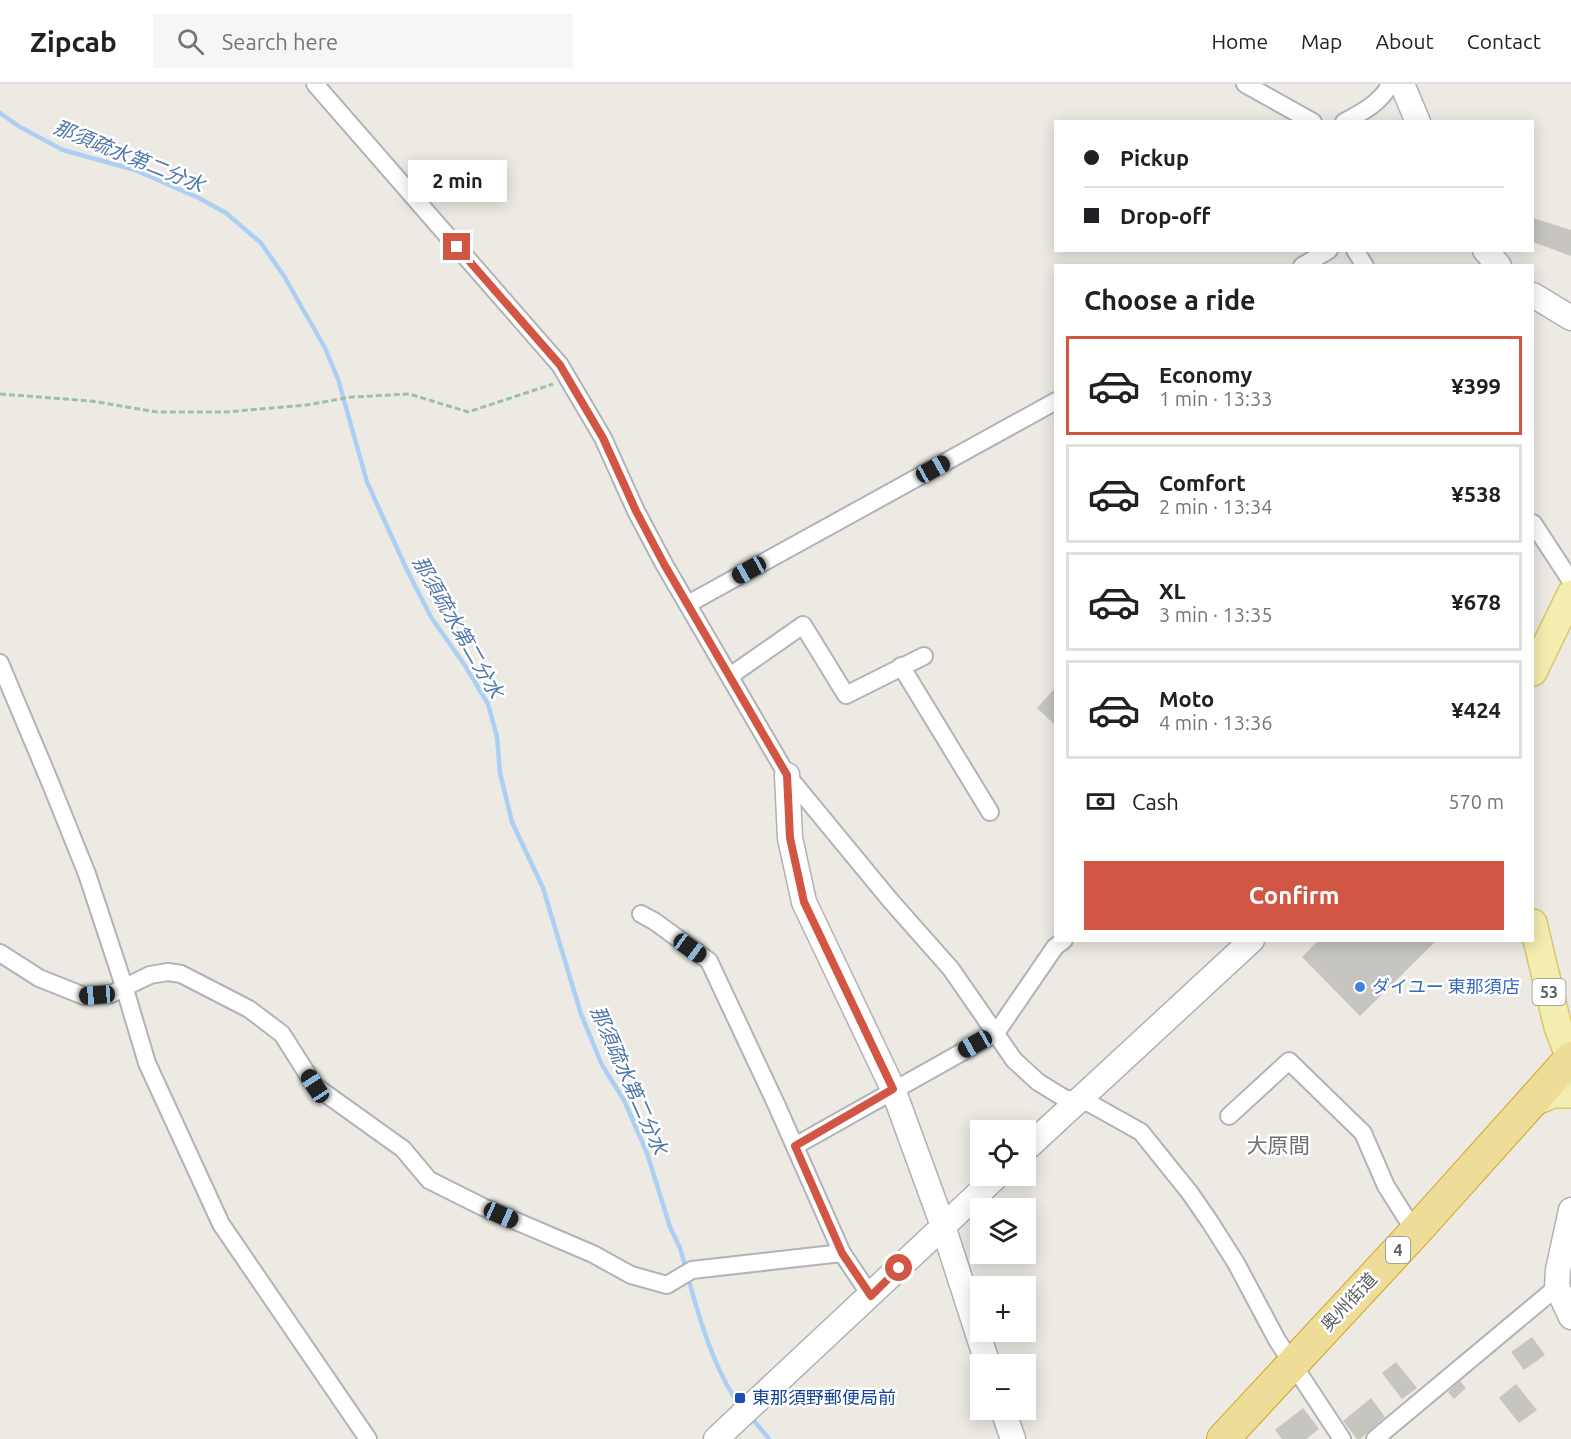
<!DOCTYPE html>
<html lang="en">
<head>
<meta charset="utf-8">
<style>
  body { margin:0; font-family:Ubuntu,"Noto Sans JP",sans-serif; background:#f6f6f6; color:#202124; height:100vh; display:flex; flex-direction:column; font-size:22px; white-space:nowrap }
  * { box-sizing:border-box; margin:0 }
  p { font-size:20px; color:#757577 }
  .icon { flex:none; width:33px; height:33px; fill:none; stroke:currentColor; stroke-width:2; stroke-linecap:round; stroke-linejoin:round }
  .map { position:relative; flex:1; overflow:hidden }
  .sheet { position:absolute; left:1054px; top:180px; width:480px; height:678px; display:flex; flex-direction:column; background:#fff; border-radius:0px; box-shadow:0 3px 15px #0003 }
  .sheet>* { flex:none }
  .top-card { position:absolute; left:1054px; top:36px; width:480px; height:132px; border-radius:0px; box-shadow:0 3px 15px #0003; display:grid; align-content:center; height:132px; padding:0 30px; background:#fff }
  .controls { position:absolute; left:970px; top:1036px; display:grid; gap:12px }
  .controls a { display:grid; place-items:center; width:66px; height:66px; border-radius:0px; background:#fff; box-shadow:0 3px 15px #0003; font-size:30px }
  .end { position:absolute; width:27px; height:27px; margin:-14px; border:8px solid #d15643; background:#fff; box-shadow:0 0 0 3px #fff }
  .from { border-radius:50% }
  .bubble { position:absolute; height:42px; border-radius:0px; background:#fff; box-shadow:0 3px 15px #0003; font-size:20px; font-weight:600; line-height:42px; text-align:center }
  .car { position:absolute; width:18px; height:36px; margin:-18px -9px; border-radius:8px; box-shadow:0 0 4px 2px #0007; background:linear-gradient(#222 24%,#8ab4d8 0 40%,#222 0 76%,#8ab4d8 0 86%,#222 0) }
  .top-card b { display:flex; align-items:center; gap:21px; height:57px; font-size:22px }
  .top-card b+b { border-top:2px solid #e0e0e0 }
  .top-card i { width:15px; height:15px; background:#202124 }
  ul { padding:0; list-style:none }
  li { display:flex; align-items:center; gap:18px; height:99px; margin:0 12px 9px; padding:0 18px; border:3px solid #e0e0e0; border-radius:0px }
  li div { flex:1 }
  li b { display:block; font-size:22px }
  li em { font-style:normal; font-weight:600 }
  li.current { border-color:#d15643 }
  li>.icon { width:54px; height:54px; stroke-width:1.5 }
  h2 { padding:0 30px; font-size:27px; line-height:72px }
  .pay { display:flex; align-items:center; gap:15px; height:66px; padding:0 30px; font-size:22px }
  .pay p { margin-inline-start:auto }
  .primary-button { display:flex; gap:12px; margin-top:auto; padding:12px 30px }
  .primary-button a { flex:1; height:69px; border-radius:0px; background:#d15643; color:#fff; font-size:24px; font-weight:600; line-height:69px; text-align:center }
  header { display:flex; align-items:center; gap:36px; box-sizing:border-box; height:84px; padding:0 30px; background:#fff; border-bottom:2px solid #e0e0e0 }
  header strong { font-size:28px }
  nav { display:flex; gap:33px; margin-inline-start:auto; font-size:21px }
  .search { width:420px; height:54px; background:#f6f6f6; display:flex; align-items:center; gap:15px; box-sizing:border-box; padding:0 21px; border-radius:0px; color:#757577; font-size:22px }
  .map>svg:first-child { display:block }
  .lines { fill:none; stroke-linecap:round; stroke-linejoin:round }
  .stream { stroke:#acd0f3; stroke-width:4.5 }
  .building { fill:#c7c5c0 }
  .street-casing { stroke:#b0b3b7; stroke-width:20 }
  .secondary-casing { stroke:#b0b2b6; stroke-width:27 }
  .primary-casing { stroke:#dec46a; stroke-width:30 }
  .highway-casing { stroke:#d1a31e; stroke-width:34 }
  .path { stroke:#9dc0a9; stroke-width:3; stroke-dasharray:6 3; stroke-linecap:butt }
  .street { stroke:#fff; stroke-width:16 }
  .secondary { stroke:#fff; stroke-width:24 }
  .primary { stroke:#f4edb0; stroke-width:27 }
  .highway { stroke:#eedd98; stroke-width:32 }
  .route { stroke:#d15643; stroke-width:8 }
  .shop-dot { fill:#3f7fe0; stroke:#fff; stroke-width:2 }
  .transit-dot { fill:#1a4fb4; stroke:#fff; stroke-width:2 }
  .labels { text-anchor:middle; stroke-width:5; stroke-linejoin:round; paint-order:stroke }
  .shield { fill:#fff; stroke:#8c8e91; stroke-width:1.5 }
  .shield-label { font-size:16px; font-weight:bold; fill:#5b5e62 }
  .shop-label { font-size:18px; fill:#366cbe; stroke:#fff; text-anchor:start }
  .street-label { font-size:18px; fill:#5b5e62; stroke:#fff }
  .transit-label { font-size:18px; fill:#164399; stroke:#fff; text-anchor:start }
  .water-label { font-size:20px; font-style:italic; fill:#4f77ab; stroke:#fff }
  .quarter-label { font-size:21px; fill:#6c7074; stroke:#fff }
</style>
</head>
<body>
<header>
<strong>Zipcab</strong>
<div class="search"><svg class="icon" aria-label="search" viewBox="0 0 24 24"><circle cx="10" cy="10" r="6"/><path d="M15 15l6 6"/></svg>Search here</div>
<nav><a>Home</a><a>Map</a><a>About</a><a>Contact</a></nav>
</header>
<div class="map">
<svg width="1571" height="1355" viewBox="0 0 1571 1355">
  <rect width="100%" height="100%" fill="#eceae3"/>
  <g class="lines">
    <g class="stream">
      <polyline points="0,29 20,43 63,66 135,86 199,114 226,129 261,159 284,192 325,264 338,295 367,398 406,484 431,533 466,583 488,620 497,653 500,689 512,738 543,804 581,930 602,981 624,1016 647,1069 670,1143 680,1164 686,1185"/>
      <path d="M688,1193C698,1231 716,1291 740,1321"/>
      <polyline points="750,1332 769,1355"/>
    </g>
  </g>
  <g class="building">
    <polygon points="1533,134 1571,146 1571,172 1533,158"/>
    <polygon points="1056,603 1056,642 1037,624"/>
    <polygon points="1319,856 1437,856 1360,932 1302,873"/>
    <polygon points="1532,1253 1545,1271 1524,1286 1511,1268"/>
    <polygon points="1396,1278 1417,1304 1402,1315 1382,1289"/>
    <polygon points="1460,1297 1466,1304 1454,1315 1448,1308"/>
    <polygon points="1516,1300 1537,1326 1519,1339 1499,1314"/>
    <polygon points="1371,1314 1385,1333 1360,1355 1357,1355 1343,1337"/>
    <polygon points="1303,1324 1319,1345 1306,1355 1282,1355 1275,1346"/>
  </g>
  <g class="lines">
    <g class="street-casing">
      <g id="street">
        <polyline points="315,0 560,281 603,354 636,427 664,480 787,691 890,816 951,885 1014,976 1038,998 1064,1014 1091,1020 1141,1048 1190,1109 1210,1138 1236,1179 1277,1256 1342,1355"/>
        <polyline points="1245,0 1313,38"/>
        <path d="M1344,38C1361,29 1382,18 1390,0"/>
        <polyline points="1355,166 1365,182"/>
        <polyline points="1302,182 1329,166"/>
        <polyline points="1533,439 1571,497"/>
        <polyline points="688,520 1056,317"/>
        <polyline points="0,579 50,698 87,790 124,902 147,979 221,1140 368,1355"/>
        <polyline points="901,582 990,728"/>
        <polyline points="730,592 803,541 846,611 924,572"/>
        <polyline points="641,830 654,837 709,877 777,1022 842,1169"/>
        <polyline points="0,869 39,894 84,912 111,910 150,891 168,888 181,890 249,925 282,950 315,1002 403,1065 429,1096 483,1123 593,1170 631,1191 667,1201 692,1186 842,1169 871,1212"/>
        <polyline points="1229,1032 1289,977 1363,1049 1386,1102 1415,1148"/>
        <polyline points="795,1062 996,949 1055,863 1064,856"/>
        <polyline points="1375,1355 1557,1203"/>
      </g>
    </g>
    <g class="secondary-casing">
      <g id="secondary">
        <polyline points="1402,0 1418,38"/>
        <polyline points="1485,166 1499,182"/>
        <polyline points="1533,211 1571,234"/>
        <polyline points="787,691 790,754 804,818 893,1005 943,1142 988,1281"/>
        <polyline points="1026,1065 1252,856"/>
        <polyline points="1571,1126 1558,1186 1557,1203 1571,1233"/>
        <polyline points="1003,1326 1013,1355"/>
        <polyline points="716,1355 997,1092"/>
      </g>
    </g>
    <g class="primary-casing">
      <g id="primary">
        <polyline points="1533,588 1571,510"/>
        <polyline points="1533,839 1558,943 1571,977"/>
        <polyline points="1531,1019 1553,1010 1571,1010"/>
      </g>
    </g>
    <g class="highway-casing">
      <polyline id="highway" points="1223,1355 1415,1148 1571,974"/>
    </g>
    <polyline class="path" points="0,310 91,317 157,328 226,328 306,321 352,313 409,310 468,328 553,300"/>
    <use href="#street" class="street"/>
    <use href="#secondary" class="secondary"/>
    <use href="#primary" class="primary"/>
    <use href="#highway" class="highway"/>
  </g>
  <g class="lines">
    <polyline class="route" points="457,163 560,281 603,354 636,427 664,480 787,691 790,754 804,818 893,1005 795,1062 842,1169 871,1212 899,1184"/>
  </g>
  <circle class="shop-dot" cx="1360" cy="903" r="6"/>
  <rect class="transit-dot" x="734" y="1308" width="12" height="12" rx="3"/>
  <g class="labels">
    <g class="shield">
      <rect x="1532.5" y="895" width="33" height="26" rx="4.5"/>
      <rect x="1386" y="1153" width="24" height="26" rx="4.5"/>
    </g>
    <g class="shield-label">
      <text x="1549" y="914">53</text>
      <text x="1398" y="1172">4</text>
    </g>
    <g class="shop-label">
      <text x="1372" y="909">ダイユー 東那須店</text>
    </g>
    <g class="street-label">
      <text transform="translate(1349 1218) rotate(-47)" y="6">奥州街道</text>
    </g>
    <g class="transit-label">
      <text x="752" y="1320">東那須野郵便局前</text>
    </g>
    <g class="water-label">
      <text transform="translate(129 72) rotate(22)" y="7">那須疏水第二分水</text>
      <text transform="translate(458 543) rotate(60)" y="7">那須疏水第二分水</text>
      <text transform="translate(629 996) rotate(66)" y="7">那須疏水第二分水</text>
    </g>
    <g class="quarter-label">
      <text x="1278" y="1069">大原間</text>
    </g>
  </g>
</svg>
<div class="controls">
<a><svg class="icon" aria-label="locate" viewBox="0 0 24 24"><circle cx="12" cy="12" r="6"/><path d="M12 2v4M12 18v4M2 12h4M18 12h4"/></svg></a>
<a><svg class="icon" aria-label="layers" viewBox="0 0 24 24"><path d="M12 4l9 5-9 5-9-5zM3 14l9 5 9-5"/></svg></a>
<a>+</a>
<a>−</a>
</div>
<i class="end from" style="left:899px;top:1184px"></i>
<i class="end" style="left:457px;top:163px"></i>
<div class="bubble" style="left:408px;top:76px;width:99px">2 min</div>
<i class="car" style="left:933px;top:385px;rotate:61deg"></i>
<i class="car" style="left:749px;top:486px;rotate:241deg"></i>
<i class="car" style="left:690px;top:864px;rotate:126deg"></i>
<i class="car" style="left:97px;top:911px;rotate:266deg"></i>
<i class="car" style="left:975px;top:960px;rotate:241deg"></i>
<i class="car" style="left:315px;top:1002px;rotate:327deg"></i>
<i class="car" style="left:501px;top:1131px;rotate:114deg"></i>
<div class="top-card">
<b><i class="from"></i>Pickup</b>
<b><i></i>Drop-off</b>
</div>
<section class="sheet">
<h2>Choose a ride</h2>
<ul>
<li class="current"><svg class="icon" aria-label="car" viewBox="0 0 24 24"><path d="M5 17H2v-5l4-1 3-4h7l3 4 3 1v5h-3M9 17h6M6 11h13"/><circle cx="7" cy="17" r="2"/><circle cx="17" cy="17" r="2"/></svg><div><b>Economy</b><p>1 min · 13:33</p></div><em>¥399</em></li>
<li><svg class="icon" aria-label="car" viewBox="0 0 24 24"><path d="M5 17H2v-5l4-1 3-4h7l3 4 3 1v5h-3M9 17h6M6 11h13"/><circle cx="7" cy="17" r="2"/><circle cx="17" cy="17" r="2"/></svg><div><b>Comfort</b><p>2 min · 13:34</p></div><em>¥538</em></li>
<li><svg class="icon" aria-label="car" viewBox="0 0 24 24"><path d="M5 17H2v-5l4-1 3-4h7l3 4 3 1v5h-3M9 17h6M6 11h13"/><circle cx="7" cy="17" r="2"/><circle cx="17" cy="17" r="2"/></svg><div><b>XL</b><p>3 min · 13:35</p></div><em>¥678</em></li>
<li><svg class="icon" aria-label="car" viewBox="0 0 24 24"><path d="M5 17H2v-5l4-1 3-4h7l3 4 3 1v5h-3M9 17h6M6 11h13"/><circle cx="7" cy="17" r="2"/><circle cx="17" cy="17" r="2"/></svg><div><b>Moto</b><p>4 min · 13:36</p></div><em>¥424</em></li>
</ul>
<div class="pay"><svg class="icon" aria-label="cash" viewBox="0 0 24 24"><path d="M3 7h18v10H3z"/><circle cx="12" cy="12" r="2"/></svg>Cash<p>570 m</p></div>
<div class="primary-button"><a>Confirm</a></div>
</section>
</div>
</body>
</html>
